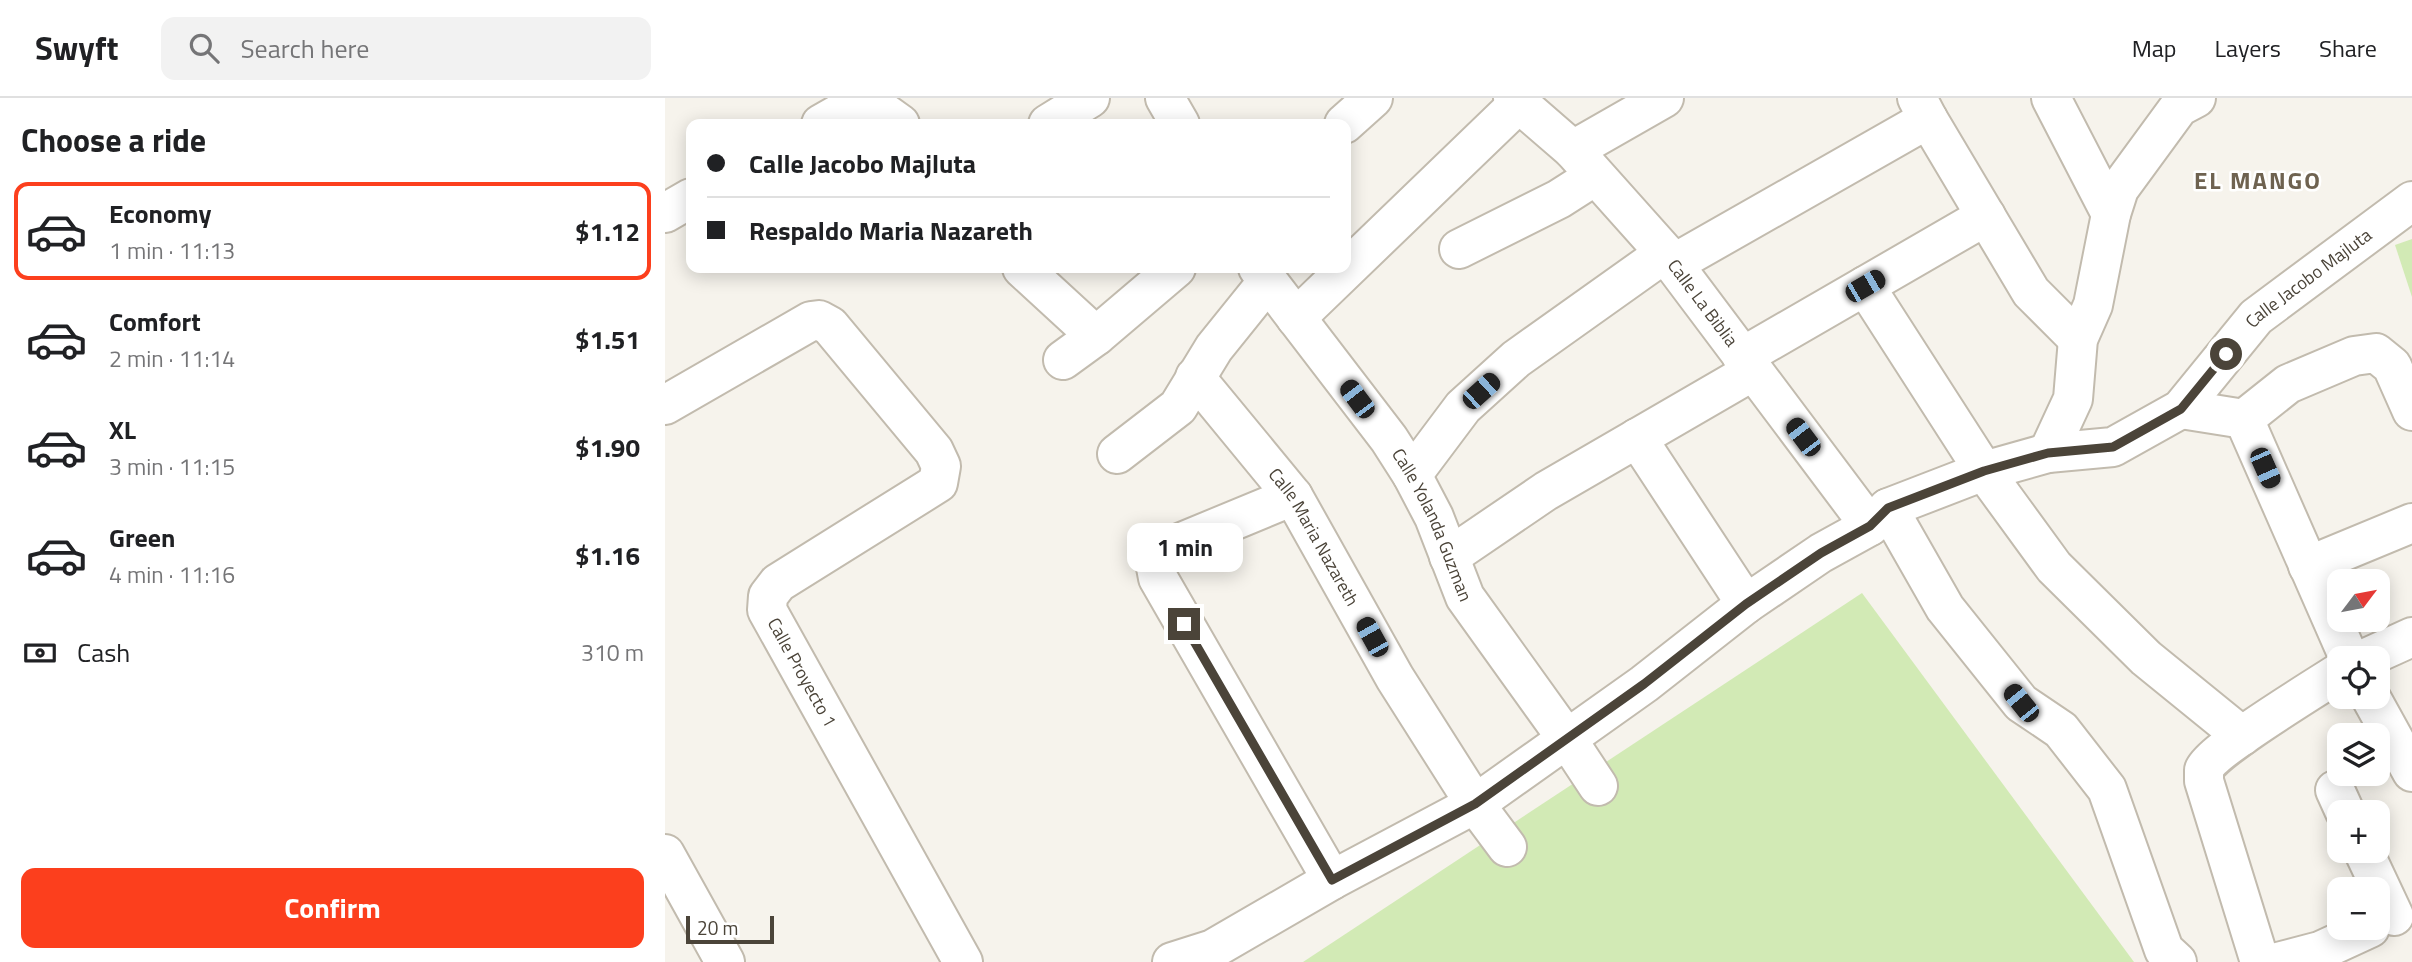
<!DOCTYPE html>
<html lang="en">
<head>
<meta charset="utf-8">
<style>
  body { margin:0; font-family:"Titillium Web",sans-serif; background:#f2f2f2; color:#202124; height:100vh; display:flex; flex-direction:column; font-size:26px; white-space:nowrap }
  * { box-sizing:border-box; margin:0 }
  p { font-size:23px; color:#757577 }
  .icon { flex:none; width:38px; height:38px; fill:none; stroke:currentColor; stroke-width:2; stroke-linecap:round; stroke-linejoin:round }
  .map { position:relative; flex:1; overflow:hidden }
  .details { display:flex; flex-direction:column; background:#fff; width:665px }
  .details>* { flex:none }
  .guide { position:absolute; left:21px; top:21px; width:665px; height:154px; border-radius:14px; box-shadow:0 4px 18px #0003; display:grid; align-content:center; height:154px; padding:0 21px; background:#fff }
  .needle { width:46px; rotate:58deg }
  .controls { position:absolute; left:1662px; top:471px; display:grid; gap:14px }
  .controls a { display:grid; place-items:center; width:63px; height:63px; border-radius:14px; background:#fff; box-shadow:0 4px 18px #0003; font-size:35px }
  .scale { position:absolute; left:21px; bottom:18px; width:88px; box-sizing:border-box; padding-left:7px; border:4px solid #4b4439; border-top:0; font-size:19px; line-height:24px; white-space:nowrap; color:#4b4439; -webkit-text-stroke:5px #fff; paint-order:stroke }
  .end { position:absolute; width:32px; height:32px; margin:-16px; border:9px solid #4b4439; background:#fff; box-shadow:0 0 0 4px #fff }
  .from { border-radius:50% }
  .bubble { position:absolute; height:49px; border-radius:14px; background:#fff; box-shadow:0 4px 18px #0003; font-size:23px; font-weight:700; line-height:49px; text-align:center }
  .car { position:absolute; width:21px; height:42px; margin:-21px -10px; border-radius:9px; box-shadow:0 0 5px 2px #0007; background:linear-gradient(#222 24%,#8ab4d8 0 40%,#222 0 76%,#8ab4d8 0 86%,#222 0) }
  .guide b { display:flex; align-items:center; gap:24px; height:66px; font-size:26px }
  .guide b+b { border-top:2px solid #e0e0e0 }
  .guide i { width:18px; height:18px; background:#202124 }
  ul { padding:0; list-style:none }
  li { display:flex; align-items:center; gap:21px; height:98px; margin:0 14px 10px; padding:0 7px; border:4px solid transparent; border-radius:14px }
  li div { flex:1 }
  li b { display:block; font-size:26px }
  li em { font-style:normal; font-weight:700 }
  li.on { border-color:#fc3f1d }
  li>.icon { width:63px; height:63px; stroke-width:1.5 }
  h2 { padding:0 21px; font-size:32px; line-height:84px }
  .pay { display:flex; align-items:center; gap:18px; height:77px; padding:0 21px; font-size:26px }
  .pay p { margin-inline-start:auto }
  .primary-button { display:flex; gap:14px; margin-top:auto; padding:14px 21px }
  .primary-button a { flex:1; height:80px; border-radius:14px; background:#fc3f1d; color:#fff; font-size:28px; font-weight:700; line-height:80px; text-align:center }
  header { display:flex; align-items:center; gap:42px; box-sizing:border-box; height:98px; padding:0 35px; background:#fff; border-bottom:2px solid #e0e0e0 }
  header strong { font-size:33px }
  nav { display:flex; gap:38px; margin-inline-start:auto; font-size:24px }
  .search { width:490px; height:63px; background:#f2f2f2; display:flex; align-items:center; gap:18px; box-sizing:border-box; padding:0 24px; border-radius:14px; color:#757577; font-size:26px }
  main { display:flex; flex:1; min-height:0 }
  .map>svg:first-child { display:block }
  .green { fill:#d2eab5 }
  .lines { fill:none; stroke-linecap:round; stroke-linejoin:round }
  .minor-casing { stroke:#c2bbae; stroke-width:42 }
  .minor { stroke:#fff; stroke-width:38 }
  .route { stroke:#4b4439; stroke-width:9 }
  .labels { text-anchor:middle; stroke-width:5; stroke-linejoin:round; paint-order:stroke }
  .street-label { font-size:18px; fill:#4b4439; stroke:#fff }
  .district-label { font-size:24px; font-weight:bold; letter-spacing:2px; fill:#6e6250; stroke:#fff }
</style>
</head>
<body>
<header>
<strong>Swyft</strong>
<div class="search"><svg class="icon" aria-label="search" viewBox="0 0 24 24"><circle cx="10" cy="10" r="6"/><path d="M15 15l6 6"/></svg>Search here</div>
<nav><a>Map</a><a>Layers</a><a>Share</a></nav>
</header>
<main>
<section class="details">
<h2>Choose a ride</h2>
<ul>
<li class="on"><svg class="icon" aria-label="car" viewBox="0 0 24 24"><path d="M5 17H2v-5l4-1 3-4h7l3 4 3 1v5h-3M9 17h6M6 11h13"/><circle cx="7" cy="17" r="2"/><circle cx="17" cy="17" r="2"/></svg><div><b>Economy</b><p>1 min · 11:13</p></div><em>$1.12</em></li>
<li><svg class="icon" aria-label="car" viewBox="0 0 24 24"><path d="M5 17H2v-5l4-1 3-4h7l3 4 3 1v5h-3M9 17h6M6 11h13"/><circle cx="7" cy="17" r="2"/><circle cx="17" cy="17" r="2"/></svg><div><b>Comfort</b><p>2 min · 11:14</p></div><em>$1.51</em></li>
<li><svg class="icon" aria-label="car" viewBox="0 0 24 24"><path d="M5 17H2v-5l4-1 3-4h7l3 4 3 1v5h-3M9 17h6M6 11h13"/><circle cx="7" cy="17" r="2"/><circle cx="17" cy="17" r="2"/></svg><div><b>XL</b><p>3 min · 11:15</p></div><em>$1.90</em></li>
<li><svg class="icon" aria-label="car" viewBox="0 0 24 24"><path d="M5 17H2v-5l4-1 3-4h7l3 4 3 1v5h-3M9 17h6M6 11h13"/><circle cx="7" cy="17" r="2"/><circle cx="17" cy="17" r="2"/></svg><div><b>Green</b><p>4 min · 11:16</p></div><em>$1.16</em></li>
</ul>
<div class="pay"><svg class="icon" aria-label="cash" viewBox="0 0 24 24"><path d="M3 7h18v10H3z"/><circle cx="12" cy="12" r="2"/></svg>Cash<p>310 m</p></div>
<div class="primary-button"><a>Confirm</a></div>
</section>
<div class="map">
<svg width="1747" height="864" viewBox="0 0 1747 864">
  <rect width="100%" height="100%" fill="#f6f3ec"/>
  <g class="green">
    <polygon points="1747,141 1747,199 1730,147"/>
    <polygon points="1197,495 1469,864 638,864"/>
  </g>
  <g class="lines">
    <g class="minor-casing">
      <g id="minor">
        <polyline points="199,0 235,26"/>
        <polyline points="500,0 515,26"/>
        <path id="s1" d="M848,0L908,52L1000,155L1205,428"/>
        <polyline points="1252,0 1263,21 1366,194 1413,241"/>
        <polyline points="1386,0 1446,116"/>
        <polyline points="156,26 200,1"/>
        <polyline points="383,26 425,0"/>
        <polyline points="679,26 708,0"/>
        <polyline points="908,52 999,0"/>
        <polyline points="0,115 26,100"/>
        <polyline points="794,151 894,101 930,78"/>
        <polyline points="1008,166 1263,21"/>
        <polyline points="357,170 431,238"/>
        <path id="s2" d="M593,170L724,341L747,377L769,419L800,499L902,641L933,688"/>
        <polyline points="1200,188 1319,373 1389,469 1481,560 1577,638"/>
        <polyline points="631,220 854,5"/>
        <polyline points="1077,259 1321,118"/>
        <polyline points="398,262 431,238 511,170"/>
        <path id="s3" d="M530,279L628,398L730,580L810,706L842,749"/>
        <path id="s4" d="M0,307L146,223L154,222L165,228L269,353L276,368L273,385L113,485L103,498L102,512L298,864"/>
        <polyline points="1516,311 1579,321 1684,560"/>
        <polyline points="1579,321 1623,286 1689,258 1711,255 1727,268 1747,313"/>
        <polyline points="972,340 1081,506"/>
        <polyline points="1383,355 1408,301 1413,241 1428,207 1446,116 1454,91 1514,9 1531,0"/>
        <polyline points="452,356 513,309 549,250 603,183"/>
        <polyline points="747,377 798,309 851,261 1000,155"/>
        <polyline points="628,398 500,451 490,464 493,480 667,782"/>
        <polyline points="1223,410 1280,510 1356,605 1396,632 1442,691 1499,852 1512,864"/>
        <polyline points="784,459 881,393 1088,273"/>
        <polyline points="1643,468 1747,425"/>
        <polyline points="1701,560 1747,539"/>
        <polyline points="1705,598 1747,674"/>
        <polyline points="1670,692 1680,714"/>
        <polyline points="1698,752 1729,818"/>
        <polyline points="0,756 60,864"/>
        <path id="s5" d="M507,864L548,851L667,782L810,706L979,586L1081,506L1156,455L1205,428L1223,410L1319,373L1383,355L1448,349L1516,311L1591,219L1747,103"/>
        <path d="M1595,864L1539,683C1539,681 1539,675 1539,672C1546,653 1652,589 1675,574"/>
        <polyline points="1613,864 1655,853 1705,830"/>
      </g>
    </g>
    <use href="#minor" class="minor"/>
  </g>
  <g class="lines">
    <polyline class="route" points="519,526 667,782 810,706 979,586 1081,506 1156,455 1205,428 1223,410 1319,373 1383,355 1448,349 1516,311 1561,256"/>
  </g>
  <g class="labels">
    <g class="street-label">
      <text dy="6" stroke="none"><textPath href="#s5" startOffset="1348">Calle Jacobo Majluta</textPath></text>
      <text dy="6" stroke="none"><textPath href="#s1" startOffset="280">Calle La Biblia</textPath></text>
      <text dy="6" stroke="none"><textPath href="#s2" startOffset="312">Calle Yolanda Guzman</textPath></text>
      <text dy="6" stroke="none"><textPath href="#s3" startOffset="200">Calle Maria Nazareth</textPath></text>
      <text dy="6" stroke="none"><textPath href="#s4" startOffset="676">Calle Proyecto 1</textPath></text>
    </g>
    <g class="district-label">
      <text x="1593" y="91">EL MANGO</text>
    </g>
  </g>
</svg>
<div class="controls">
<a><svg class="needle" viewBox="-14 -14 28 28"><path d="M0-13l5 13h-10z" fill="#e53935"/><path d="M0 13l5-13h-10z" fill="#757577"/></svg></a>
<a><svg class="icon" aria-label="locate" viewBox="0 0 24 24"><circle cx="12" cy="12" r="6"/><path d="M12 2v4M12 18v4M2 12h4M18 12h4"/></svg></a>
<a><svg class="icon" aria-label="layers" viewBox="0 0 24 24"><path d="M12 4l9 5-9 5-9-5zM3 14l9 5 9-5"/></svg></a>
<a>+</a>
<a>−</a>
</div>
<div class="scale">20 m</div>
<i class="end from" style="left:1561px;top:256px"></i>
<i class="end" style="left:519px;top:526px"></i>
<div class="bubble" style="left:462px;top:425px;width:116px">1 min</div>
<i class="car" style="left:1200px;top:188px;rotate:60deg"></i>
<i class="car" style="left:816px;top:293px;rotate:48deg"></i>
<i class="car" style="left:692px;top:301px;rotate:323deg"></i>
<i class="car" style="left:1138px;top:339px;rotate:323deg"></i>
<i class="car" style="left:1600px;top:370px;rotate:156deg"></i>
<i class="car" style="left:707px;top:539px;rotate:331deg"></i>
<i class="car" style="left:1356px;top:605px;rotate:321deg"></i>
<div class="guide">
<b><i class="from"></i>Calle Jacobo Majluta</b>
<b><i></i>Respaldo Maria Nazareth</b>
</div>
</div>
</main>
</body>
</html>
